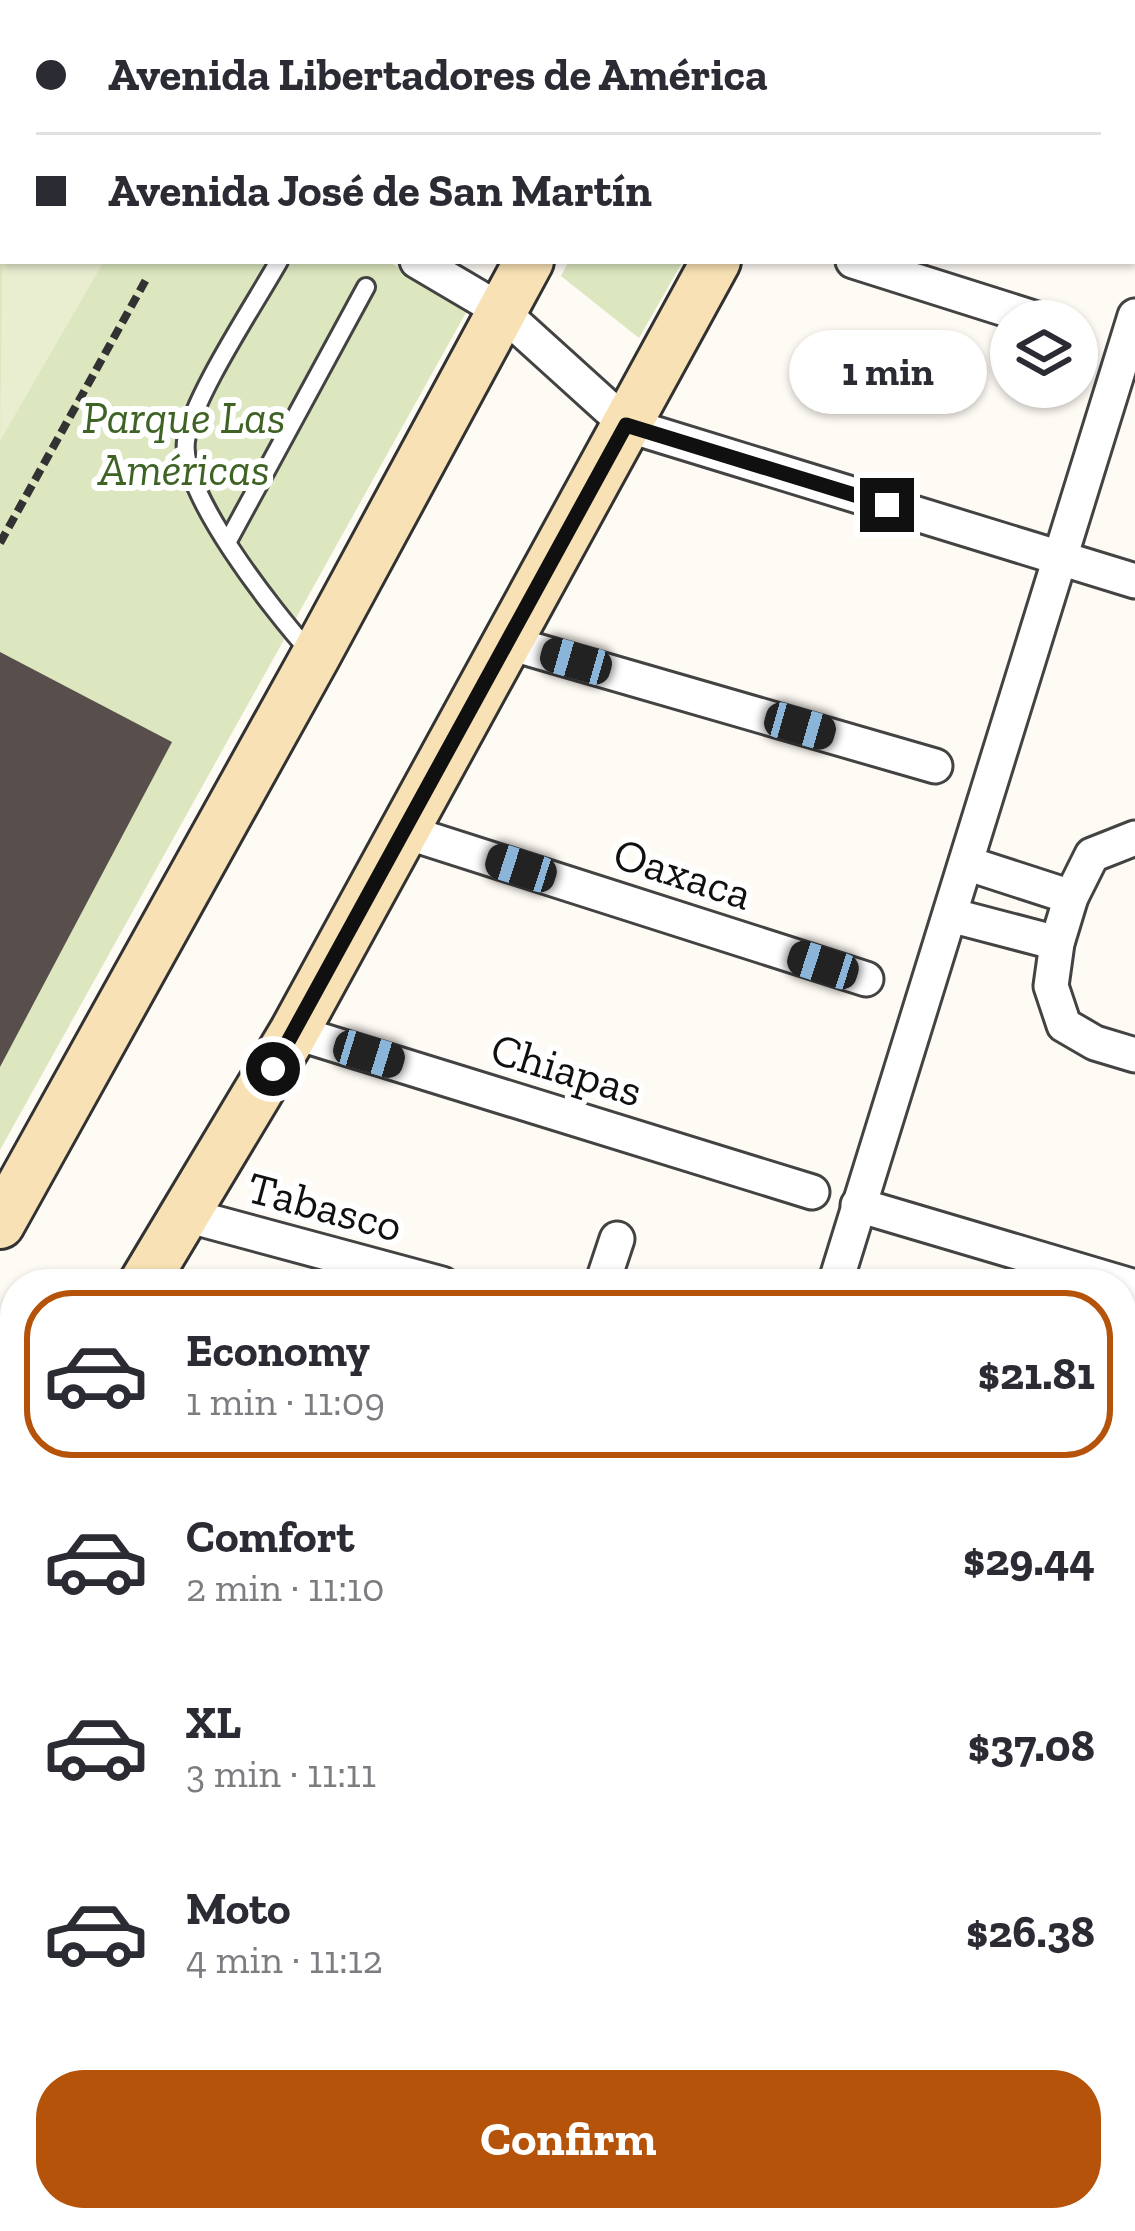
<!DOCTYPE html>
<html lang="en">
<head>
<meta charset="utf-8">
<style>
  body { margin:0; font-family:"Zilla Slab",serif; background:#f7f7f7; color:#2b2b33; height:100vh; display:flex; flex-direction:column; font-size:45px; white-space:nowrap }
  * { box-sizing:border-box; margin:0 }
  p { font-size:39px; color:#7c7c81 }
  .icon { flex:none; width:66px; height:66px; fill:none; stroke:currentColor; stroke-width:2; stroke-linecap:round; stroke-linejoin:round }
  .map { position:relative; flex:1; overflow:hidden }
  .side { position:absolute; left:0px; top:1269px; width:1137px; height:963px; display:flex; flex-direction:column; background:#fff; border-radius:48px 48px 0 0; box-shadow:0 3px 9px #0004 }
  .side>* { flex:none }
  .top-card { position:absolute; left:0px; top:0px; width:1137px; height:264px; box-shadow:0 3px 9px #0004; display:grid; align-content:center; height:264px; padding:0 36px; background:#fff }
  .fabs { position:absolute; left:990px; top:300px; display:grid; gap:24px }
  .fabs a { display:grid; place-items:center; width:108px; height:108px; border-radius:50%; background:#fff; box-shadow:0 3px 9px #0004; font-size:60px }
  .end { position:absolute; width:54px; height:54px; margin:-27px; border:15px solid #101010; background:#fff; box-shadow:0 0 0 6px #fff }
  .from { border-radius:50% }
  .bubble { position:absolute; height:84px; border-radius:42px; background:#fff; box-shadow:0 3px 9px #0004; font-size:39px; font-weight:700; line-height:84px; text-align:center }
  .car { position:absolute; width:36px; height:72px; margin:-36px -18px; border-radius:15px; box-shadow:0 0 9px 3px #0007; background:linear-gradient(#222 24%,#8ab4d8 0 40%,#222 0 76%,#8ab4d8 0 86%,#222 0) }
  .top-card b { display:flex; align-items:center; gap:42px; height:114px; font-size:45px }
  .top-card b+b { border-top:3px solid #e1e1e2 }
  .top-card i { width:30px; height:30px; background:#2b2b33 }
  ul { padding:21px 0 0; list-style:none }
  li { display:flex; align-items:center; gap:36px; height:168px; margin:0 24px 18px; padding:0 12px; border:6px solid transparent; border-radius:48px }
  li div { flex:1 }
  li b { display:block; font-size:45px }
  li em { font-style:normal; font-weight:700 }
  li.on { border-color:#b45309 }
  li>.icon { width:108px; height:108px; stroke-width:1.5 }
  .cta { display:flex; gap:24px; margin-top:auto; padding:24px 36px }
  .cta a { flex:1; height:138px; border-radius:48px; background:#b45309; color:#fff; font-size:48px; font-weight:700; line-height:138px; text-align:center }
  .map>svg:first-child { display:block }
  .green { fill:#dce7bf }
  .pitch { fill:#eaeed0 }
  .building { fill:#584f4d; filter:url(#shadow) }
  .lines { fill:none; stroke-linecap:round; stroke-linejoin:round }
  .service-casing { stroke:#434343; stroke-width:22 }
  .minor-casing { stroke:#434343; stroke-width:39 }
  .secondary-casing { stroke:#323232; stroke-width:54 }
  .path { stroke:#323232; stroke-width:8; stroke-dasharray:12 6; stroke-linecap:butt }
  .service { stroke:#fff; stroke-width:16 }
  .minor { stroke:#fff; stroke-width:33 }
  .secondary { stroke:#f8e2b5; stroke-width:48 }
  .route { stroke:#101010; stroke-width:15 }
  .labels { text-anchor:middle; stroke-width:12; stroke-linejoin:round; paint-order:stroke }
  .park-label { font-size:45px; font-style:italic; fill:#3f6325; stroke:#fff }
  .street-label { font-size:45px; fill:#101010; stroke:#fff }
</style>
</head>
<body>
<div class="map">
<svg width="1135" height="2231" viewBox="0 0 1135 2231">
  <defs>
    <filter id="shadow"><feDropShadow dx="-11" dy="11" stdDeviation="0" flood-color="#0004"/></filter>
  </defs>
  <rect width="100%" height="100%" fill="#fefaf4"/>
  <g class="green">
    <polygon points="0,45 3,261 387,261 469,307 0,1150"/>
    <polygon points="569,261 683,261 639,338 561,276"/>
    <polygon points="0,1412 15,1428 15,1524 0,1540"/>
    <polygon points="1122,1554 1135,1558 1135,1739 1122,1736"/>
  </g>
  <polygon class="pitch" points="3,215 3,261 104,261 0,441"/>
  <g class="building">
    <polygon points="0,652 172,742 0,1067"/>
    <polygon points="1122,1345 1135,1349 1135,1414 1122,1409"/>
    <polygon points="1122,1483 1135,1487 1135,1540 1122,1536"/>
  </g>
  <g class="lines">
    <g class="service-casing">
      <g id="service">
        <path d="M279,261C256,302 191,400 186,441C179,492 275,613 310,652"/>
        <polyline points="228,541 366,287"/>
        <polyline points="1122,1818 1135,1847"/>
      </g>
    </g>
    <g class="minor-casing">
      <g id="minor">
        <polyline points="429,0 434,3"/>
        <polyline points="605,0 611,3"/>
        <polyline points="549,3 551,0"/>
        <polyline points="0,22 3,23"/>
        <polyline points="417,261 500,310 627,425 1135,581"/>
        <polyline points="853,261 1043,321"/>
        <polyline points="506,642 935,766"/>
        <polyline points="403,831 866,979"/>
        <polyline points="1135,838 1092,855 1071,897 1057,943 1051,986 1064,1025 1095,1043 1135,1055"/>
        <polyline points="966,863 1071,897"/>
        <polyline points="950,915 1057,943"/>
        <polyline points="294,1032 812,1192"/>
        <polyline points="858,1205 1135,1287"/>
        <polyline points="186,1215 442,1284"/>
        <polyline points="602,1284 617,1239"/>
        <polyline points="835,1284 1135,316"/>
        <polyline points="0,1842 15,1846"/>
        <polyline points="26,2217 72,2231"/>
        <polyline points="924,2217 968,2231"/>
        <polyline points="786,2229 789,2217"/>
        <polyline points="319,2231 323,2217"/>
        <polyline points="558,2231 562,2217"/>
        <polyline points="1020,2231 1023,2217"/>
      </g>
    </g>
    <g class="secondary-casing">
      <g id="secondary">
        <polyline points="679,3 680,0"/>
        <polyline points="854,3 856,0"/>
        <polyline points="0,1224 315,657 529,261"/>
        <polyline points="143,1284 294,1032 716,261"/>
        <polyline points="0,1387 15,1397"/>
        <polyline points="0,1567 15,1556"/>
        <polyline points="1122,1852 1135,1855"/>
        <polyline points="1122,1937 1135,1940"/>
      </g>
    </g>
    <g class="path">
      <polyline points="0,141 3,142"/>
      <polyline points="0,543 148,276"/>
      <polyline points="1122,1587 1135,1591"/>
      <polyline points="1122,1606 1127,1588"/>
      <polyline points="1122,1638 1135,1655"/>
      <polyline points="1122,1696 1135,1679"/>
      <polyline points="1122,1709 1135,1739"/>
      <polyline points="1122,1779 1135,1774"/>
    </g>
    <use href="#service" class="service"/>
    <use href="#minor" class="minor"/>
    <use href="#secondary" class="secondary"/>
  </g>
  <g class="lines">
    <polyline class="route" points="273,1069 626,425 887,505"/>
  </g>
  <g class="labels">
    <g class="park-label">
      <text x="184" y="433">Parque Las<tspan x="184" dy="52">Américas</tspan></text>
    </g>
    <g class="street-label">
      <text transform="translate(683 873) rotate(18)" y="16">Oaxaca</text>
      <text transform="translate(567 1069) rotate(17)" y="16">Chiapas</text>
      <text transform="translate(325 1206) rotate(15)" y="16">Tabasco</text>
    </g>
  </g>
</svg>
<div class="fabs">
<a><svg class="icon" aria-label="layers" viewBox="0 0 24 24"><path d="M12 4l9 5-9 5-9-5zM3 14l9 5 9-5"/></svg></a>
</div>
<i class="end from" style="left:273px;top:1069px"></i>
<i class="end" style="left:887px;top:505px"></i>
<div class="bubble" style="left:789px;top:330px;width:198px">1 min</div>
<i class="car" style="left:576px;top:661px;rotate:286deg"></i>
<i class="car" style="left:800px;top:726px;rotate:106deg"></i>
<i class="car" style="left:521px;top:868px;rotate:288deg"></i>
<i class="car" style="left:823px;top:965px;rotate:288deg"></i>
<i class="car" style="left:369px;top:1054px;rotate:107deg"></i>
<div class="top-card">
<b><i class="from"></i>Avenida Libertadores de América</b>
<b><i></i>Avenida José de San Martín</b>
</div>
<section class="side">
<ul>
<li class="on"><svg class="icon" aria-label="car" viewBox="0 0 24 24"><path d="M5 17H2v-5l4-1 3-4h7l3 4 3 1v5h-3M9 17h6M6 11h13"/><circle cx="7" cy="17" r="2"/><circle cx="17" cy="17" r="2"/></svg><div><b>Economy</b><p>1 min · 11:09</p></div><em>$21.81</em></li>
<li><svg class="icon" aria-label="car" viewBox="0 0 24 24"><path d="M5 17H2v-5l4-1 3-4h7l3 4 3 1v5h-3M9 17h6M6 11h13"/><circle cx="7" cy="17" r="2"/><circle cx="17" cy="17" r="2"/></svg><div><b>Comfort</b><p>2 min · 11:10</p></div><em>$29.44</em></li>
<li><svg class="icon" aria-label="car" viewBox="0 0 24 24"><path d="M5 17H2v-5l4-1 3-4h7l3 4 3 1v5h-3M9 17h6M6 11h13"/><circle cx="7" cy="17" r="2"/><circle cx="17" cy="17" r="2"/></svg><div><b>XL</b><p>3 min · 11:11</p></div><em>$37.08</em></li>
<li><svg class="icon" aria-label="car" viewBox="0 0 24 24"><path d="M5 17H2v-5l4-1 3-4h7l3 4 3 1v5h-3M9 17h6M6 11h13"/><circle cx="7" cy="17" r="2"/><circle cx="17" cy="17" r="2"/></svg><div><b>Moto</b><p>4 min · 11:12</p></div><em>$26.38</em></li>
</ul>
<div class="cta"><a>Confirm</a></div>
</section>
</div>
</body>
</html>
